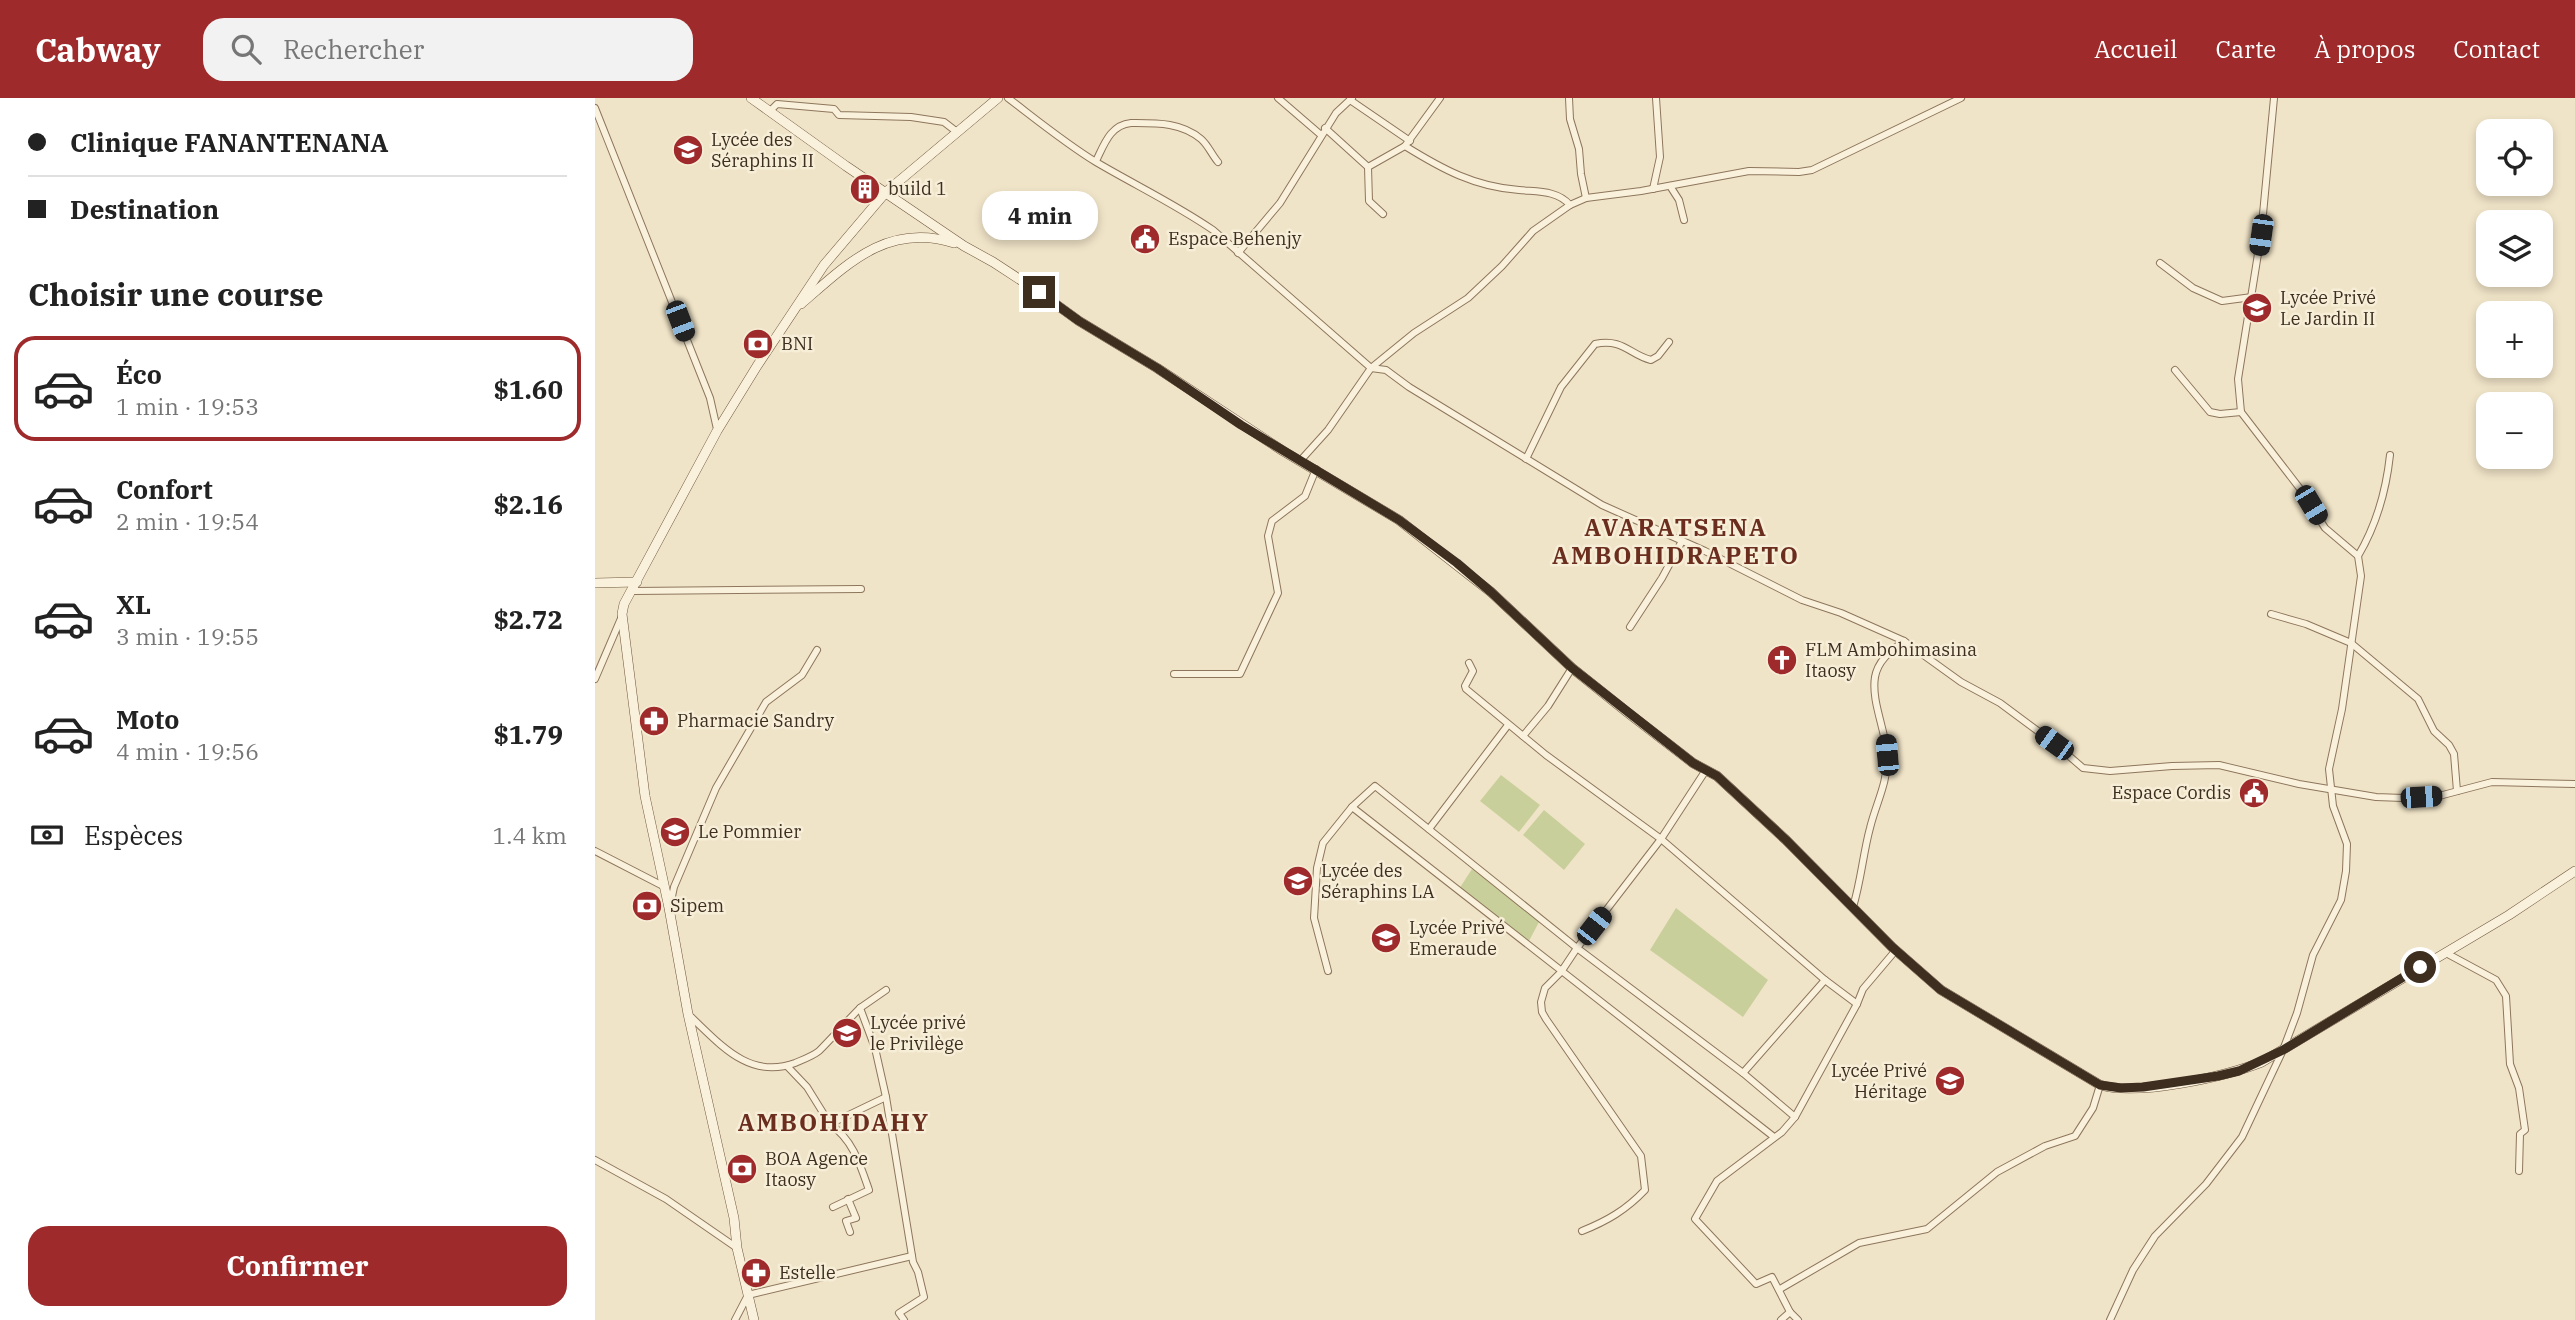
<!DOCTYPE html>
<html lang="fr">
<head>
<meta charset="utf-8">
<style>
  body { margin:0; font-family:"IBM Plex Serif",serif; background:#f2f2f2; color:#222; height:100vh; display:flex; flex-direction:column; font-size:26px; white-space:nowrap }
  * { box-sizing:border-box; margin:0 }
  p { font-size:23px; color:#767676 }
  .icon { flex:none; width:38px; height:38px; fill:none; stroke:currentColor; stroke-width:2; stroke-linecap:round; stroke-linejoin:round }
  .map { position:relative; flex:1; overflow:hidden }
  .sheet { display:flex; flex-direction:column; background:#fff; width:595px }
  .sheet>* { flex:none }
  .banner { display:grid; align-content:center; height:154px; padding:0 28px; background:#fff }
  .controls { position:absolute; left:1881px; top:21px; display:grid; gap:14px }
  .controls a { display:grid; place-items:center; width:77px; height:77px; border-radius:14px; background:#fff; box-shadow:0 4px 10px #0003; font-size:35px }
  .end { position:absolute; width:32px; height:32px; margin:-16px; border:9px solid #3d2e20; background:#fff; box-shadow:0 0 0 4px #fff }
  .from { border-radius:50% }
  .bubble { position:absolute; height:49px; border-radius:21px; background:#fff; box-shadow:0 4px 10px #0003; font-size:23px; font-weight:700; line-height:49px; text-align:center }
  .car { position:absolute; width:21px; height:42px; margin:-21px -10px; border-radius:9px; box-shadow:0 0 5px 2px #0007; background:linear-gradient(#222 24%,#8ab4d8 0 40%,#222 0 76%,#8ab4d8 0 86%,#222 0) }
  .banner b { display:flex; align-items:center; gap:24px; height:66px; font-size:26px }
  .banner b+b { border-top:2px solid #e0e0e0 }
  .banner i { width:18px; height:18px; background:#222 }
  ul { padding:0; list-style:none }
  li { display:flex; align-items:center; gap:21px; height:105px; margin:0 14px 10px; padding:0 14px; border:4px solid transparent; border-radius:21px }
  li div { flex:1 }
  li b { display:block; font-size:26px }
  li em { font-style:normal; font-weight:700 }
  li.on { border-color:#9e2a2b }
  li>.icon { width:63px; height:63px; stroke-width:1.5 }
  h2 { padding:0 28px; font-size:32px; line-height:84px }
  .pay { display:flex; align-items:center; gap:18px; height:77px; padding:0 28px; font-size:26px }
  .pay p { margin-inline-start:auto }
  .primary-button { display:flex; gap:14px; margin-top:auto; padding:14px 28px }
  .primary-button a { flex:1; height:80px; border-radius:21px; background:#9e2a2b; color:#fff; font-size:28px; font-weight:700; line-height:80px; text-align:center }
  header { display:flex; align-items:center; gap:42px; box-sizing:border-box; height:98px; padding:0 35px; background:#9e2a2b; color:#fff }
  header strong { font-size:33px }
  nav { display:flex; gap:38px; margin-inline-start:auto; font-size:24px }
  .search { width:490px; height:63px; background:#f2f2f2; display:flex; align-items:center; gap:18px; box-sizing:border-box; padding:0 24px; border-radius:21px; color:#767676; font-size:26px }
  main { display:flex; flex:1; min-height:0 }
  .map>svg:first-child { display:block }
  .green { fill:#c9cf9b }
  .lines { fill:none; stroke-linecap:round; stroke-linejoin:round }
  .street-casing { stroke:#8d765c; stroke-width:8 }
  .secondary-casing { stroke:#6f573f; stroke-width:10 }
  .street { stroke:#faf1dc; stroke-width:6 }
  .secondary { stroke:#faf1dc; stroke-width:9 }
  .route { stroke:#3d2e20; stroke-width:9 }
  .labels { text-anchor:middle; stroke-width:5; stroke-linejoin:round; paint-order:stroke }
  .poi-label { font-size:18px; fill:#3d2e20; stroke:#f7eed8; text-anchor:start }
  .district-label { font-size:24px; font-weight:bold; letter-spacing:2px; fill:#6b2e1e; stroke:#f7eed8 }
</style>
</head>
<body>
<header>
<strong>Cabway</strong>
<div class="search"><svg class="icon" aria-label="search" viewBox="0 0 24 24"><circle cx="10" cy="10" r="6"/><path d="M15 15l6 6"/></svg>Rechercher</div>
<nav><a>Accueil</a><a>Carte</a><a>À propos</a><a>Contact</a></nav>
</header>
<main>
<section class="sheet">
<div class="banner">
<b><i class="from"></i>Clinique FANANTENANA</b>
<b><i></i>Destination</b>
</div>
<h2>Choisir une course</h2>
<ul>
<li class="on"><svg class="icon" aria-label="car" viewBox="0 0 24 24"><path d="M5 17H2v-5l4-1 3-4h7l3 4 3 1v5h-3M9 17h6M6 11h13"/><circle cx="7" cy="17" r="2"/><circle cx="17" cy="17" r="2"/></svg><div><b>Éco</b><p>1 min · 19:53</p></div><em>$1.60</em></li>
<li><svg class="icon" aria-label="car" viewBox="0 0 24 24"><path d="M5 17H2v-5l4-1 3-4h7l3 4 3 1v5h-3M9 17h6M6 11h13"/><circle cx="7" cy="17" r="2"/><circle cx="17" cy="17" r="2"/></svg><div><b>Confort</b><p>2 min · 19:54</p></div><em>$2.16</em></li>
<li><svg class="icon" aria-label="car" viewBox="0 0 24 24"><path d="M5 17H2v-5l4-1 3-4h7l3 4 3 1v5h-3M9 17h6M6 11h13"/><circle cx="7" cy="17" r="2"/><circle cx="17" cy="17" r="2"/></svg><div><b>XL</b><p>3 min · 19:55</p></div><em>$2.72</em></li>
<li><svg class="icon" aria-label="car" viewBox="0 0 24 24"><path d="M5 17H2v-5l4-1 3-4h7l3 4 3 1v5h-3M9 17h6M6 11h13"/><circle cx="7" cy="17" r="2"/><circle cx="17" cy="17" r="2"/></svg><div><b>Moto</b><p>4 min · 19:56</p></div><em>$1.79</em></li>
</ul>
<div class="pay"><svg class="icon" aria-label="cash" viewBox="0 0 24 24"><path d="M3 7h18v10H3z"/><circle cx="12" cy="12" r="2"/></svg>Espèces<p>1.4 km</p></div>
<div class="primary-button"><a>Confirmer</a></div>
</section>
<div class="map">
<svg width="1980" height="1222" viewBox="0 0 1980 1222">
  <rect width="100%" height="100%" fill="#f0e4c8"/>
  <g class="green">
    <polygon points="906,677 945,707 924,734 885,703"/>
    <polygon points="949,712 990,746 969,772 928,737"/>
    <polygon points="877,771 945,822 933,845 864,791"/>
    <polygon points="1081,810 1173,882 1148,919 1055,852"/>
  </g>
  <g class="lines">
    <g class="street-casing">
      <g id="street">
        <path d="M413,0C442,22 470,45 501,64C540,87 580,106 618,132L776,270L791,272L814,289L1007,407L1110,453L1207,502L1246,515L1309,543L1366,584L1405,605L1459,645L1488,670L1515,673L1577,668L1624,667L1704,686L1781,699L1808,700L1844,698L1897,684L1980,686"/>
        <polyline points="683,0 726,37"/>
        <path d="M845,0L810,48C847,71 880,89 924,92C942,94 962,92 975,107"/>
        <polyline points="974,0 975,21 984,51 986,76 991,100"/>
        <polyline points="755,2 815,43"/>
        <polyline points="0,10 115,300 122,331"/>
        <polyline points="176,12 182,6 239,11 244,17 316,19 349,24 362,34"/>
        <polyline points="730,30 773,69 774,103 788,116"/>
        <path d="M501,63C509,47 515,27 536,25C561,25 586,24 606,41C613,47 617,57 623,64"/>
        <polyline points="773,69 810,48"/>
        <polyline points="1075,88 1084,102 1089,122"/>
        <polyline points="1058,91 1065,59 1061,0"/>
        <polyline points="643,155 685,105 741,15 757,0"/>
        <polyline points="1565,165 1598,190 1627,203 1657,199"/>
        <polyline points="1580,272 1615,314 1625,316 1646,314"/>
        <path d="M931,361L966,289L1000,246C1028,240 1035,257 1056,262L1063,258L1074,244"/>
        <polyline points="705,363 733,332 776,270 819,235 873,200 907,168 938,133 975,107 991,100 1046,93 1154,73 1204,74 1217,72 1366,0"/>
        <path d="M1763,458C1782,426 1791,394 1795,357"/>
        <polyline points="38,493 266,491"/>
        <polyline points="1676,516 1711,526 1756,545 1823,601 1839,633 1854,647 1859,656 1862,693"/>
        <polyline points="1035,529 1067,480 1087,443"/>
        <polyline points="874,565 878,573 870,588 871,591 951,657 1066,741 1230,882 1262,906"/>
        <polyline points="579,576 645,576 683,495 673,438 677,423 710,398 721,371"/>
        <polyline points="0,581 27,518"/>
        <polyline points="928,638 953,608 977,570"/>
        <polyline points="757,709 1179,1039"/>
        <polyline points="834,731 913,627"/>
        <polyline points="0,753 68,788"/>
        <polyline points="75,808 79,789 121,690 171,604 207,577 222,552"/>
        <path d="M1258,809C1266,783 1268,756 1275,730C1281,705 1293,685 1292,658C1291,632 1276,604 1280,579C1283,562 1296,553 1309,543"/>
        <polyline points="1851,855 1901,882 1911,898 1915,966 1924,990 1930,1032 1925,1036 1924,1073"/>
        <polyline points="733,873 719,820 722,770 728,745 757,709 780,688 982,850 1148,975 1200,1019"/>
        <polyline points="291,892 265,910 280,950 291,999 318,1164 323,1174 329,1199 304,1215 309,1222"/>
        <path d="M95,918C125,946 154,982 200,965C207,962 218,958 224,953C238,939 251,924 265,910"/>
        <polyline points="192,968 212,989 235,1026 291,999"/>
        <polyline points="1148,975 1230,882"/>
        <path d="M235,1026C258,1042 265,1066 274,1092L238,1109"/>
        <polyline points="0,1062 71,1101 142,1150"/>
        <polyline points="253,1101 261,1120 251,1123 255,1134"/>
        <path d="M987,1133C1012,1123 1031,1112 1050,1092L1046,1058L951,921L947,914L946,904L950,890L966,874L982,850L1066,741L1111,672"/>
        <polyline points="1185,1191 1264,1145 1332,1131 1402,1074 1450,1048 1480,1038 1498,1010 1505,987"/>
        <polyline points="140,1222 153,1197 317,1158"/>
        <polyline points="1186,1222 1195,1214"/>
        <polyline points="1203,1222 1195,1214 1177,1179 1161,1186 1100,1121 1122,1083 1187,1034 1200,1019 1262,906 1268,891 1301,852"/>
        <polyline points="1515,1222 1538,1172 1560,1138 1611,1086 1647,1039 1688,952 1702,915 1718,857 1746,802 1751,773 1752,746 1738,708 1734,671 1747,611 1766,478 1763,458 1730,430 1706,392 1646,314 1643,281 1666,137 1679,0"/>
      </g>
    </g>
    <g class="secondary-casing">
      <g id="secondary">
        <path d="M156,0L251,68L369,148L398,164L444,194L484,223L562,270L688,353L804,422L896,494L977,570L1032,614L1098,665L1122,678L1191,742L1297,849L1346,892L1505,987C1543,998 1629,979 1667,964L1914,817L1980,773"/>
        <path d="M206,206C252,166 293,124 359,145"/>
        <polyline points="0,485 42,484"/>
        <polyline points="159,1222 142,1150 139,1120 93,916 74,810 50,698 27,516 29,506 122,333 162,268 229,167 291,94 403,0"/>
      </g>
    </g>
    <use href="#street" class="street"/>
    <use href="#secondary" class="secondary"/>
  </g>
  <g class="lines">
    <polyline class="route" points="444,194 484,223 562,270 646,327 804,422 862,465 896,494 977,570 1098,665 1122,678 1191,742 1297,849 1346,892 1505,987 1526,990 1548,989 1623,978 1644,973 1688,952 1825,869"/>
  </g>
  <defs>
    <g id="school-disc" transform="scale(1.575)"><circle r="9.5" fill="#9e2a2b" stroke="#f7eed8"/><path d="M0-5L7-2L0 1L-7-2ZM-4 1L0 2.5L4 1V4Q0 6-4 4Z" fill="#fff"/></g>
    <g id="building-disc" transform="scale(1.575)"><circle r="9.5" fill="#9e2a2b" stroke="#f7eed8"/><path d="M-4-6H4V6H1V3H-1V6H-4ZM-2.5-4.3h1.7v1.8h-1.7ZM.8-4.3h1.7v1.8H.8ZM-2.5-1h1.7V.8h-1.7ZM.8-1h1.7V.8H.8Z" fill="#fff"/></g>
    <g id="civic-disc" transform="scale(1.575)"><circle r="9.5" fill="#9e2a2b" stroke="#f7eed8"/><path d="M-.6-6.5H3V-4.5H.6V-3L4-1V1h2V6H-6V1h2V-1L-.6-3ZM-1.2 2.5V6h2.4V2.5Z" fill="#fff"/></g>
    <g id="bank-disc" transform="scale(1.575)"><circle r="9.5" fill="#9e2a2b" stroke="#f7eed8"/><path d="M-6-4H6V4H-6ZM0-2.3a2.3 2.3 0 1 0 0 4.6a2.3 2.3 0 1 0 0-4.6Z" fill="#fff"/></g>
    <g id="church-disc" transform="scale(1.575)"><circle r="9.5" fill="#9e2a2b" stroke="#f7eed8"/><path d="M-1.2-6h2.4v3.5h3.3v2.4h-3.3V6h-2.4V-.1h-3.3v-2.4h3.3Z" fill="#fff"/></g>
    <g id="pharmacy-disc" transform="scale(1.575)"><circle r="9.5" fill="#9e2a2b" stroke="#f7eed8"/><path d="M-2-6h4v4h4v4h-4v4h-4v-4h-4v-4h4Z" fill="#fff"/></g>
  </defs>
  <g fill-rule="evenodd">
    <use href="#school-disc" x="93" y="52"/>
    <use href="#building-disc" x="270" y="91"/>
    <use href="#civic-disc" x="550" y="141"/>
    <use href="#school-disc" x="1662" y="210"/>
    <use href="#bank-disc" x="163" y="246"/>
    <use href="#church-disc" x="1187" y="562"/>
    <use href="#pharmacy-disc" x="59" y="623"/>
    <use href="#civic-disc" x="1659" y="695"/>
    <use href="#school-disc" x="80" y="734"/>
    <use href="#school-disc" x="703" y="783"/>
    <use href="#bank-disc" x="52" y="808"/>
    <use href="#school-disc" x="791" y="840"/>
    <use href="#school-disc" x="252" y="935"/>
    <use href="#school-disc" x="1355" y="983"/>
    <use href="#bank-disc" x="147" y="1071"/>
    <use href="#pharmacy-disc" x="161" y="1175"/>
  </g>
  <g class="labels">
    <g class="poi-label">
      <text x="116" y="48">Lycée des<tspan x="116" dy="21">Séraphins II</tspan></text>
      <text x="293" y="97">build 1</text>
      <text x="573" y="147">Espace Behenjy</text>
      <text x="1685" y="206">Lycée Privé<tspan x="1685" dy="21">Le Jardin II</tspan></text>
      <text x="186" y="252">BNI</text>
      <text x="1210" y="558">FLM Ambohimasina<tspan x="1210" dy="21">Itaosy</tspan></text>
      <text x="82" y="629">Pharmacie Sandry</text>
      <text x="1636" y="701" text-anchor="end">Espace Cordis</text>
      <text x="103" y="740">Le Pommier</text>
      <text x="726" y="779">Lycée des<tspan x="726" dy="21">Séraphins LA</tspan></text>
      <text x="75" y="814">Sipem</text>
      <text x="814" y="836">Lycée Privé<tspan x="814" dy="21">Emeraude</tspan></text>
      <text x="275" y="931">Lycée privé<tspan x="275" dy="21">le Privilège</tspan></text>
      <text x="1332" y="979" text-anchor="end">Lycée Privé<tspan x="1332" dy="21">Héritage</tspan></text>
      <text x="170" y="1067">BOA Agence<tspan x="170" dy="21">Itaosy</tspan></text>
      <text x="184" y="1181">Estelle</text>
    </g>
    <g class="district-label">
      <text x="1081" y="438">AVARATSENA<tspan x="1081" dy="28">AMBOHIDRAPETO</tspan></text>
      <text x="239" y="1033">AMBOHIDAHY</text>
    </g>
  </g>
</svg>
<div class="controls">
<a><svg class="icon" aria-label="locate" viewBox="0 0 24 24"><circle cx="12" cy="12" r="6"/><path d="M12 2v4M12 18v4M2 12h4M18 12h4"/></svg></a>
<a><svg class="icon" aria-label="layers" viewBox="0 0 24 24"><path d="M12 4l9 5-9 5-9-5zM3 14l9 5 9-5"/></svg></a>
<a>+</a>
<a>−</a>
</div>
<i class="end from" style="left:1825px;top:869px"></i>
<i class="end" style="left:444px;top:194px"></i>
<div class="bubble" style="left:387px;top:93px;width:116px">4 min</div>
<i class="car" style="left:1666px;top:137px;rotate:188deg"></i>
<i class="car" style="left:85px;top:223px;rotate:159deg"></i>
<i class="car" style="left:1716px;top:407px;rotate:149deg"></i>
<i class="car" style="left:1459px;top:645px;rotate:306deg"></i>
<i class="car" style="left:1292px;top:657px;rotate:355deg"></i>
<i class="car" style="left:1826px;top:699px;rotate:86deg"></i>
<i class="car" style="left:999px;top:828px;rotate:38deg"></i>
</div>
</main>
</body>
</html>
